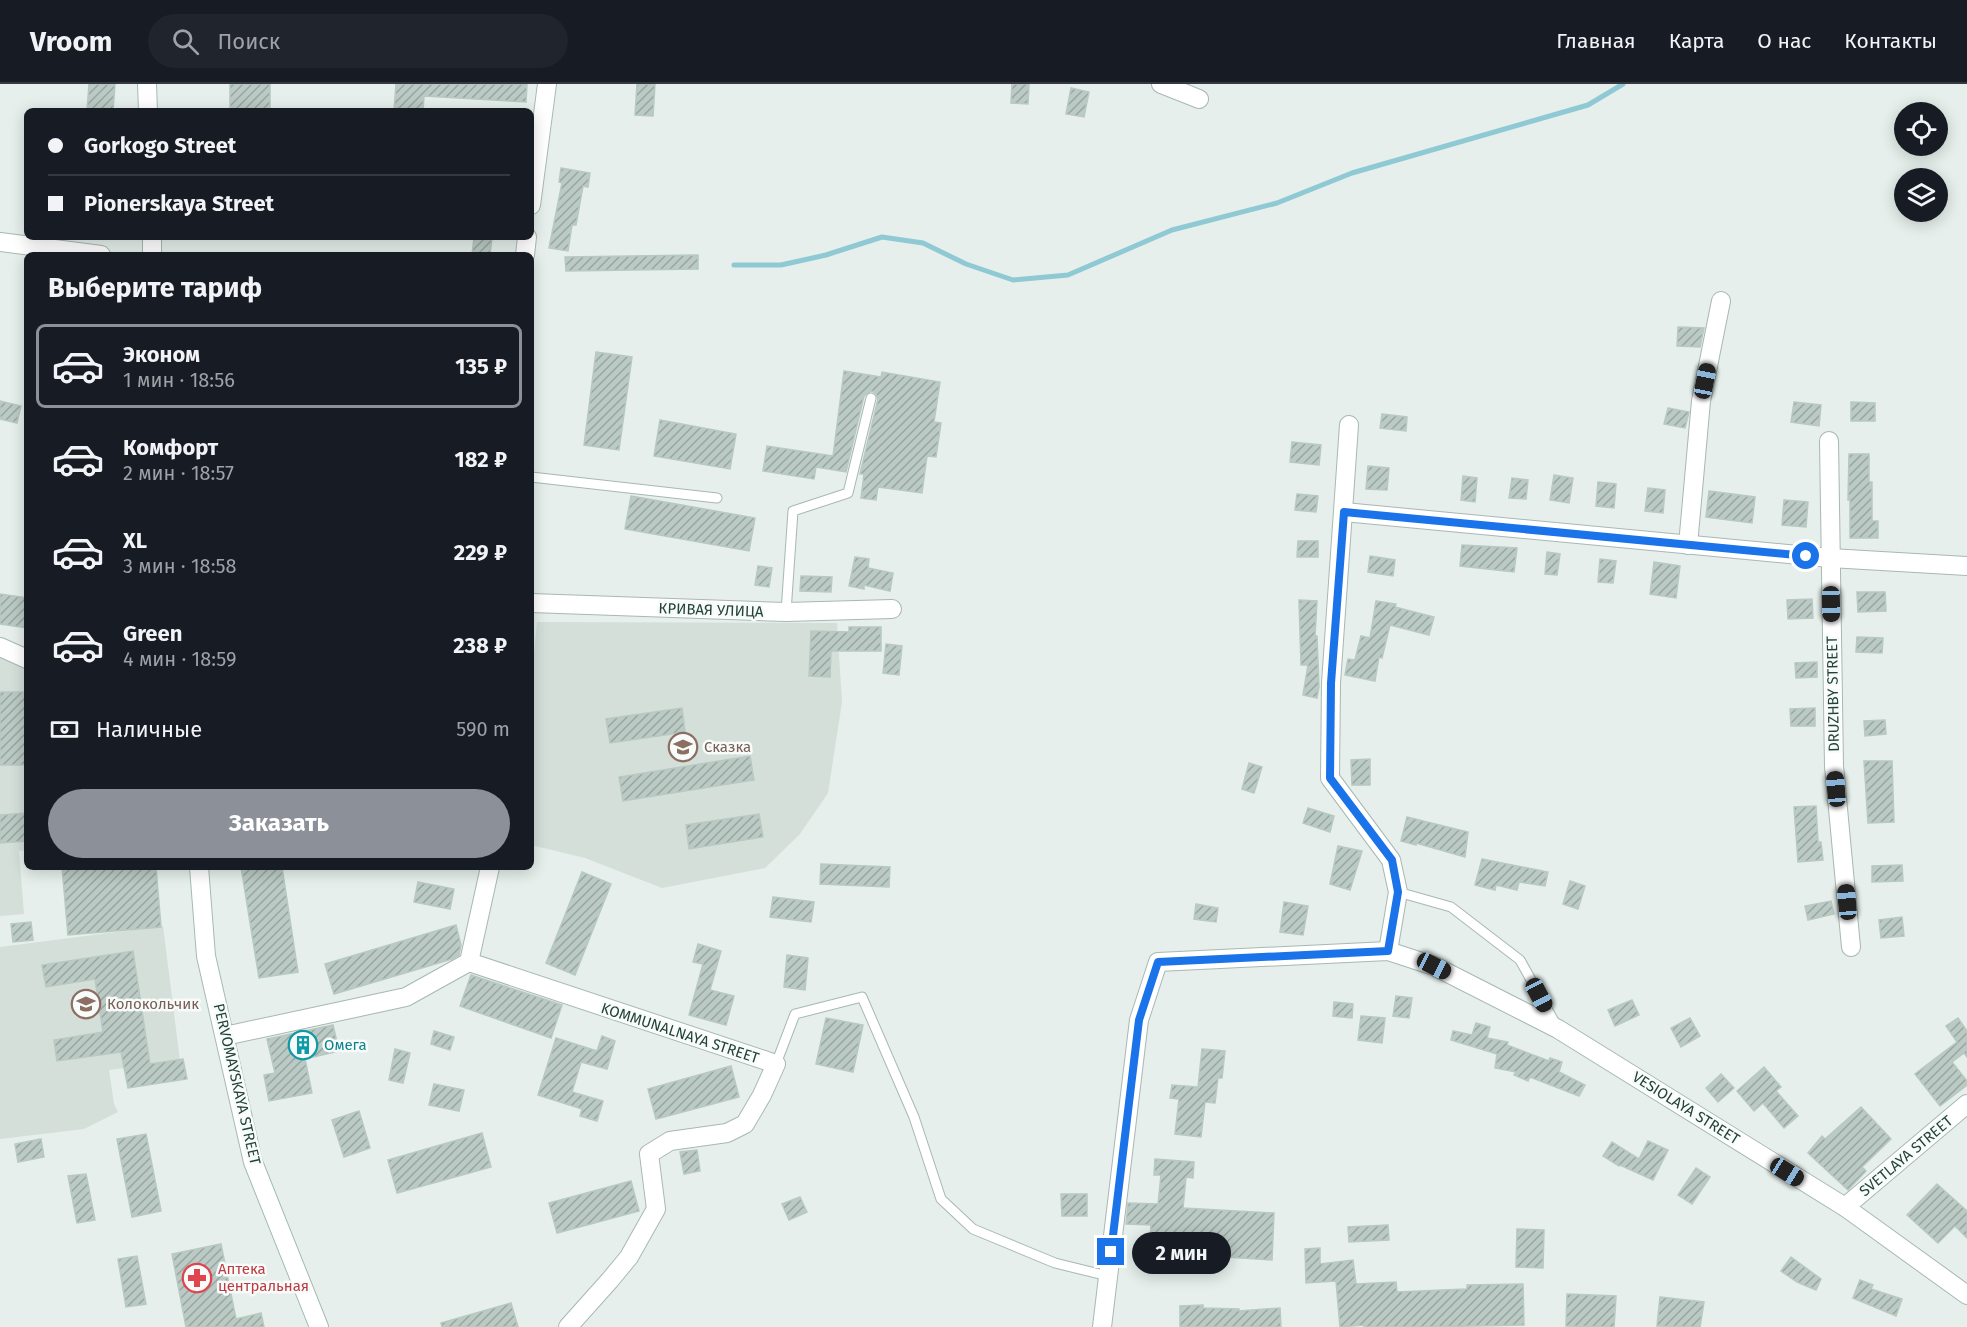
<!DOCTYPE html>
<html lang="ru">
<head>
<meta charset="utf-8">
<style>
  body { margin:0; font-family:"Fira Sans",sans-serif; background:#20242c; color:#f1f3f6; height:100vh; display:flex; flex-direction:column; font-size:22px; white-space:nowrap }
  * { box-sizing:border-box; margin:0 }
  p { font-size:20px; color:#9ea1a6 }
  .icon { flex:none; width:33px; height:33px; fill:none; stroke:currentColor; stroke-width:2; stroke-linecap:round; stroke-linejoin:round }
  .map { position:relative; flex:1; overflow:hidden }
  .side { position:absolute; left:24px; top:168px; width:510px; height:618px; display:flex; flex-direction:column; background:#171b24; border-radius:9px; box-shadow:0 3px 15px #0003 }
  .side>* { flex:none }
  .banner { position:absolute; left:24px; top:24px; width:510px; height:132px; border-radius:9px; box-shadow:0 3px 15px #0003; display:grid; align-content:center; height:132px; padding:0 24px; background:#171b24 }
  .tools { position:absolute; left:1894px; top:18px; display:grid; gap:12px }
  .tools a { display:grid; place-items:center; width:54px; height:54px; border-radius:50%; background:#171b24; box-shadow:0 3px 15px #0003; font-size:30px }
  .end { position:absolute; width:27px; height:27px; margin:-14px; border:8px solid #1a73e8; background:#fff; box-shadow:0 0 0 3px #fff }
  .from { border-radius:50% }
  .bubble { position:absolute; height:42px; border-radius:21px; background:#171b24; box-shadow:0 3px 15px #0003; font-size:20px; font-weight:700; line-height:42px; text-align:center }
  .car { position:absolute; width:18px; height:36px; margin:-18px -9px; border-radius:8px; box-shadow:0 0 4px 2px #0007; background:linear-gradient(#222 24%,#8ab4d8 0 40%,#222 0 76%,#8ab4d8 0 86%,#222 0) }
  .banner b { display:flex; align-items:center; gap:21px; height:57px; font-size:22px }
  .banner b+b { border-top:2px solid #363941 }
  .banner i { width:15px; height:15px; background:#f1f3f6 }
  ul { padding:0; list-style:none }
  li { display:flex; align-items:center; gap:18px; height:84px; margin:0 12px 9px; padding:0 12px; border:3px solid transparent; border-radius:9px }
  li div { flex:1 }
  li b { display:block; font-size:22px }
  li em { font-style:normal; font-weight:700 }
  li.current { border-color:#8c9099 }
  li>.icon { width:54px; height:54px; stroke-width:1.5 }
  h2 { padding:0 24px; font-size:27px; line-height:72px }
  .pay { display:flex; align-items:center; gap:15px; height:66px; padding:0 24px; font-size:22px }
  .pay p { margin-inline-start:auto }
  .button { display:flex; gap:12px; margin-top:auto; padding:12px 24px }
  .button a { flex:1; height:69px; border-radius:36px; background:#8c9099; color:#fff; font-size:24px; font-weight:700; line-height:69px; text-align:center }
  header { display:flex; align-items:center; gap:36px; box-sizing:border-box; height:84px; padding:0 30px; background:#171b24; border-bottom:2px solid #363941 }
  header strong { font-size:28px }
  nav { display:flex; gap:33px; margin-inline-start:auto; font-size:21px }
  .search { width:420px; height:54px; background:#20242c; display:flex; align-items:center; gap:15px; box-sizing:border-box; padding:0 21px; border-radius:33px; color:#9ea1a6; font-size:22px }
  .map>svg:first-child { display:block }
  .built { fill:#d4dfda }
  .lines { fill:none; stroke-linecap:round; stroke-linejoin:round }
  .stream { stroke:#8ec9d4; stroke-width:5 }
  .building { fill:url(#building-hatch); stroke:#b8c9c2; stroke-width:1.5 }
  .lane-casing { stroke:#a8b8b2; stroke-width:11 }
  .street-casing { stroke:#a8b8b2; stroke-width:20 }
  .secondary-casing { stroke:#a4bbb3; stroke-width:20 }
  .lane { stroke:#fff; stroke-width:9 }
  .street { stroke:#fff; stroke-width:18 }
  .secondary { stroke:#fff; stroke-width:18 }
  .route { stroke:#1a73e8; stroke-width:8 }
  .labels { text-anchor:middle; stroke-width:5; stroke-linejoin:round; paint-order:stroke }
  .street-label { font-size:15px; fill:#24423a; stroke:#f7fbf9 }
  .education-label { font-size:15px; fill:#785e54; stroke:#f7fbf9; text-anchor:start }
  .culture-label { font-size:15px; fill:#0d838f; stroke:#f7fbf9; text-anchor:start }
  .health-label { font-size:15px; fill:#be3a42; stroke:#f7fbf9; text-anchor:start }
</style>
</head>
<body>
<header>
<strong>Vroom</strong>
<div class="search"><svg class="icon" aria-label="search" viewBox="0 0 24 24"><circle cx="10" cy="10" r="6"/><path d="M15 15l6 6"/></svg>Поиск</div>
<nav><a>Главная</a><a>Карта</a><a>О нас</a><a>Контакты</a></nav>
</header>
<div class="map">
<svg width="1967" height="1243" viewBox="0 0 1967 1243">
  <defs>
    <pattern id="building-hatch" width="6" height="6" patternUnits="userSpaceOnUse" patternTransform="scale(1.5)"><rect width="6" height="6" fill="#bbcac4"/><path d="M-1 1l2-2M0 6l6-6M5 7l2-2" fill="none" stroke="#98a6a0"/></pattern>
  </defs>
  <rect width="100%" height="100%" fill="#e6efeb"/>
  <g class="built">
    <polygon points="537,538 837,539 842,618 828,709 800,750 765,784 662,804 585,774 531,761 531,600"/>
    <polygon points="0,571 27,585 27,766 19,767 24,830 0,832"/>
    <polygon points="163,842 180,977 109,986 114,1020 118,1028 84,1045 0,1055 0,863"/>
  </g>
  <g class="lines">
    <polyline class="stream" points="734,181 781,181 826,171 882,153 923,159 966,180 1013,196 1068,191 1172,146 1277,119 1352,89 1588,21 1623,0"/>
  </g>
  <g class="building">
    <polygon points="89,0 115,0 113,27 87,27"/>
    <rect x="230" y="0" width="40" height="27"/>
    <polygon points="396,0 527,0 526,18 424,12 423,27 394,27"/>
    <polygon points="637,0 655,0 653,32 635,31"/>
    <polygon points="1012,0 1029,0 1028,20 1011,19"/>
    <polygon points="1071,4 1089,8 1084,33 1066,30"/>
    <polygon points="561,84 590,89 588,103 583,102 576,141 572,141 568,167 549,164 562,99 559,98"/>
    <polygon points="474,153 492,154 490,171 472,171"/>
    <polygon points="698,171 698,185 566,187 565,173"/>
    <polygon points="1678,243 1704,244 1700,263 1677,262"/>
    <polygon points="596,268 632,273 619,366 584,361"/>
    <polygon points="844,287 881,293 882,288 940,298 934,338 941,339 936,373 927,372 922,409 878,403 876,416 861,414 864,390 860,390 878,315 876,310 872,307 867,309 864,312 846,388 816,383 814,395 763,387 767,362 833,372"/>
    <polygon points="0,317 21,322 17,339 0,335"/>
    <polygon points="1794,318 1821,321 1819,342 1791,338"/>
    <polygon points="1851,318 1875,319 1875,337 1851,337"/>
    <polygon points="1668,324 1689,328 1685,344 1664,340"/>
    <polygon points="1382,330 1407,333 1406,347 1380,344"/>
    <polygon points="660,336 736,350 730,385 654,372"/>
    <polygon points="1292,358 1321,361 1319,381 1290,378"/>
    <polygon points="1849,370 1869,370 1869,398 1872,398 1872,437 1878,437 1878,454 1850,454 1850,416 1848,416"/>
    <polygon points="1368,382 1389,384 1387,406 1366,405"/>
    <polygon points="1554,391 1573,394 1569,419 1550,416"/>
    <polygon points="1463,392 1477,394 1475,418 1461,416"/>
    <polygon points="1512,394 1528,396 1526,415 1509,414"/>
    <polygon points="1598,398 1616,400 1614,424 1596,422"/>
    <polygon points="1648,404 1665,406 1663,429 1645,427"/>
    <polygon points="1709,407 1755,413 1752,439 1706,433"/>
    <polygon points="1297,410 1318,412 1316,428 1295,426"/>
    <polygon points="631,412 755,434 749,467 625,445"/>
    <polygon points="1784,416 1808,418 1806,443 1782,441"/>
    <polygon points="1298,457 1318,457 1318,473 1297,473"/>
    <polygon points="1462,461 1517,464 1514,488 1460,482"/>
    <polygon points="1547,468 1560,470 1557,491 1545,490"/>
    <polygon points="1370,472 1395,476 1393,492 1368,488"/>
    <polygon points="855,473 869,475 868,484 893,489 890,507 864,501 864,505 849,502"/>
    <polygon points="1600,475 1616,477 1613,499 1598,498"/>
    <polygon points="1654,478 1680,482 1676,514 1650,510"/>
    <polygon points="758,482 772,484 769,503 755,501"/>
    <polygon points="801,492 832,493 831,508 800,507"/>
    <polygon points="1857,508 1885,508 1886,527 1858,528"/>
    <polygon points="0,510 27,514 27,544 0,540"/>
    <polygon points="1812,515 1813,534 1788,535 1787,516"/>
    <polygon points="1299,516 1317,517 1315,552 1317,552 1319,603 1317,614 1303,611 1308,581 1301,581"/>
    <polygon points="1376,517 1396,520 1395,523 1434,533 1429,551 1390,541 1382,574 1379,573 1375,597 1345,591 1348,575 1355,576 1361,552 1370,554"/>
    <polygon points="849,543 881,543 881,567 831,567 830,593 809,592 811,547 849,548"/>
    <polygon points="1857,553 1883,554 1882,569 1856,568"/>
    <polygon points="886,560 902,562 899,591 883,589"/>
    <polygon points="1817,578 1817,593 1796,594 1795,579"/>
    <rect x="0" y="608" width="27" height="73"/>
    <polygon points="682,624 685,648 610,659 606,635"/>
    <polygon points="1815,624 1815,642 1791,642 1790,625"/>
    <polygon points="1885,636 1886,650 1865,652 1864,637"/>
    <polygon points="750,672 754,696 623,717 619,693"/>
    <polygon points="1370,675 1370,701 1352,701 1351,676"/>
    <polygon points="1864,677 1892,677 1894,738 1868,739"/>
    <polygon points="1249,679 1262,683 1254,709 1242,705"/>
    <polygon points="1816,722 1818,758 1821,758 1823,776 1798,778 1794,723"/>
    <polygon points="1308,724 1334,732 1330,748 1303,739"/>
    <polygon points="27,729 27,757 0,759 0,731"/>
    <polygon points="759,730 763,753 689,765 686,741"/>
    <polygon points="1407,733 1468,748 1465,773 1416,759 1416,761 1401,757"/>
    <polygon points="1338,762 1362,767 1350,806 1330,800"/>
    <polygon points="1482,775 1548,788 1545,802 1519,798 1517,806 1496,801 1495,806 1475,801"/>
    <polygon points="821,780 890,783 889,803 820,800"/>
    <polygon points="1902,781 1903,797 1872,798 1872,782"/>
    <polygon points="62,783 156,783 161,843 68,851"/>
    <polygon points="241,783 282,783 298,888 259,894"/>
    <polygon points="582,788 611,800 575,891 546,879"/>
    <polygon points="1570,797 1585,802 1578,825 1563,820"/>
    <polygon points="418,798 454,805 450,825 414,818"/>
    <polygon points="773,813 814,818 811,838 770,833"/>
    <polygon points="1831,817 1834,830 1808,836 1805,822"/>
    <polygon points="1284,818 1308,822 1303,851 1280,848"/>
    <polygon points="1196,820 1218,824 1216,838 1194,835"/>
    <polygon points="1902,833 1904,852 1881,854 1879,836"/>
    <polygon points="31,838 33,856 13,858 11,840"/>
    <polygon points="456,841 461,861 459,871 452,875 334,910 325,880"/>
    <polygon points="698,860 721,867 710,906 734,912 726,941 689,931 703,880 693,878"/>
    <polygon points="133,867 150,980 183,975 187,995 128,1004 121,968 57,977 54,956 103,948 95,895 46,903 42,881"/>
    <polygon points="787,871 808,874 805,906 784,903"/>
    <polygon points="471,891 562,921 551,954 460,922"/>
    <polygon points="1396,912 1412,914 1409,934 1393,932"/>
    <polygon points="1632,916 1639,931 1615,942 1608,926"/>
    <polygon points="1334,918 1353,920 1352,934 1333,932"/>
    <polygon points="1361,932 1385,934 1382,959 1358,956"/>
    <polygon points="826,934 863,941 853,988 816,980"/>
    <polygon points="1690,934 1700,952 1681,963 1671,944"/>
    <polygon points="1958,934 1967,947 1967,973 1964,969 1952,978 1967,997 1967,1001 1940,1022 1915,990 1957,958 1946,942"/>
    <polygon points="1476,939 1490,943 1487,954 1508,958 1507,961 1549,977 1550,974 1562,978 1559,988 1585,1001 1579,1012 1530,993 1528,997 1514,991 1516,988 1495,984 1497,970 1451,956 1453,947 1472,951"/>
    <polygon points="333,941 339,967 305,975 312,1009 269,1017 264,991 275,989 267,955"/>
    <polygon points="434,947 454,953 450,966 431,960"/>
    <polygon points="602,952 615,957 607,985 581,978 572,1008 603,1017 597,1037 580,1032 582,1025 538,1011 556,954 597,967"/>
    <polygon points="395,965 410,969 403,999 389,996"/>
    <polygon points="1202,965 1225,967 1222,994 1218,994 1215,1019 1205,1018 1201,1053 1175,1050 1179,1015 1170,1014 1172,1001 1198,1003"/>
    <polygon points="731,982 739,1013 656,1035 648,1005"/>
    <polygon points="1764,983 1781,1003 1776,1007 1798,1032 1784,1044 1763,1019 1754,1027 1737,1007"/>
    <polygon points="1721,990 1734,1004 1718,1018 1706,1004"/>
    <polygon points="434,1000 464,1006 459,1027 429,1021"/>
    <polygon points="1861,1023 1891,1055 1862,1083 1866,1087 1848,1106 1808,1069 1822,1052 1825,1055"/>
    <polygon points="359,1027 370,1064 344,1073 332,1036"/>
    <polygon points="482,1049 491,1083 397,1109 388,1076"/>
    <polygon points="146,1050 161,1127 132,1133 117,1055"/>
    <polygon points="41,1055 44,1073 18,1078 15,1060"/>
    <polygon points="1648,1057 1668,1066 1653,1096 1620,1081 1619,1082 1603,1072 1612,1058 1639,1075"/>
    <polygon points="697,1066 700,1087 684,1090 680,1068"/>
    <polygon points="1155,1075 1194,1078 1193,1094 1186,1093 1183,1124 1274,1129 1272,1176 1149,1168 1151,1141 1126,1140 1128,1119 1158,1120 1161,1091 1154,1091"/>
    <polygon points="1696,1084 1710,1093 1692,1120 1678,1111"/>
    <polygon points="86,1090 95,1136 77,1139 68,1092"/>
    <polygon points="631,1097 639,1127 557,1149 549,1119"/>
    <polygon points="1937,1100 1967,1127 1967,1154 1955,1142 1938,1159 1907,1131"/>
    <polygon points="1061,1110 1087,1110 1087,1132 1062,1132"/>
    <polygon points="800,1113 807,1128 789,1136 782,1120"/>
    <polygon points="1388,1141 1389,1156 1349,1158 1348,1143"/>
    <polygon points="1517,1145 1544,1146 1543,1184 1516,1183"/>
    <polygon points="221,1160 236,1235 261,1229 264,1243 186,1243 172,1170"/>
    <polygon points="1320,1164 1320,1180 1353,1176 1356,1200 1396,1198 1397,1208 1467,1205 1467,1201 1523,1200 1524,1241 1422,1243 1364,1243 1364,1241 1340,1243 1336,1197 1306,1199 1305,1165"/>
    <polygon points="137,1172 146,1220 126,1223 118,1175"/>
    <polygon points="1791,1173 1821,1195 1816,1206 1797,1198 1781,1187"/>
    <polygon points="1860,1196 1873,1201 1871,1205 1902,1215 1896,1232 1853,1214"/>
    <polygon points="1567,1210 1616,1212 1614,1243 1566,1242"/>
    <polygon points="1660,1213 1704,1218 1700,1243 1657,1242"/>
    <polygon points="511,1219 518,1243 442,1243 441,1239"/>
    <polygon points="1203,1221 1203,1224 1239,1225 1239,1227 1280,1224 1281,1243 1180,1243 1180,1222"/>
  </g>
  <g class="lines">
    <g class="lane-casing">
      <g id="lane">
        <polyline points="531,393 717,414"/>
        <polyline points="786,528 793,427 848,409 871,314"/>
        <polyline points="1398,808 1451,823 1520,876 1556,941"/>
        <polyline points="776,980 795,930 862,913 914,1033 941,1115 973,1145 1055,1179 1108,1192"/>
      </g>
    </g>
    <g class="street-casing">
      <g id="street">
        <polyline points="1161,0 1199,15"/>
        <polyline points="531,121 547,0"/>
        <polyline points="0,158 101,171"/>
        <polyline points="525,171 527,153"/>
        <polyline points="1349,341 1331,599 1330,694 1391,776 1398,808 1388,867"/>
        <polyline points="1829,357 1834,682 1851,863"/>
        <polyline points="1344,428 1830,474 1967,482"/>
        <polyline points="1688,461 1701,317 1721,217"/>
        <polyline points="531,519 786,528 892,525"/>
        <polyline points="0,563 27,575"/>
        <polyline points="469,878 776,980 762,1011 745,1040 727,1049 670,1057 649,1070 656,1125 629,1173 610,1196 568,1243"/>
        <polyline points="225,952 406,913 469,878 490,783"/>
        <polyline points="1845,1123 1967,1020"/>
        <polyline points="1102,1243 1139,936 1158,878 1388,867 1434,882 1558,945 1845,1123 1967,1211"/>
      </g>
    </g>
    <g class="secondary-casing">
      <g id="secondary">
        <polyline points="147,0 148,27"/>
        <polyline points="152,153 152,171"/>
        <polyline points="199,783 206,872 253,1078 319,1243"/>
      </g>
    </g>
    <use href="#lane" class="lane"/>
    <use href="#street" class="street"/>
    <use href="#secondary" class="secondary"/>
  </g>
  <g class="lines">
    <polyline class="route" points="1111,1168 1139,936 1158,878 1388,867 1398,808 1392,776 1330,694 1331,599 1344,428 1806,472"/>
  </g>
  <defs>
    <g id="school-ring" transform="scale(1.5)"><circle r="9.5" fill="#f7fbf9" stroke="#8d6e63" stroke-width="1.5"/><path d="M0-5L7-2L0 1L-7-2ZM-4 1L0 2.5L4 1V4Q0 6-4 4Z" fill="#8d6e63"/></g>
    <g id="building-ring" transform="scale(1.5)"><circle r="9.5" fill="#f7fbf9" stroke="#0f9aa8" stroke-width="1.5"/><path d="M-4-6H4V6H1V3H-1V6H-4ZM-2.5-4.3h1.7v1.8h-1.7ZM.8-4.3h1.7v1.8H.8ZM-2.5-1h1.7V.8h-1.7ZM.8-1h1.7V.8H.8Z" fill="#0f9aa8"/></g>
    <g id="pharmacy-ring" transform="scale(1.5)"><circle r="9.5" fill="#f7fbf9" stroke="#e0444e" stroke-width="1.5"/><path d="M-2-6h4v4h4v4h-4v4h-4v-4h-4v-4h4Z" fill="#e0444e"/></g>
  </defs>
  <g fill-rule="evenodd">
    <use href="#school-ring" x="683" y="663"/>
    <use href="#school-ring" x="86" y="920"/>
    <use href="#building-ring" x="303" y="961"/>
    <use href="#pharmacy-ring" x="197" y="1194"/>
  </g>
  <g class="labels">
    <g class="street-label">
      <text transform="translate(711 526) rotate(2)" y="5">КРИВАЯ УЛИЦА</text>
      <text transform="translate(1833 610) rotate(-91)" y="5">DRUZHBY STREET</text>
      <text transform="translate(680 949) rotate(18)" y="5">KOMMUNALNAYA STREET</text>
      <text transform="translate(237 1000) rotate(77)" y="5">PERVOMAYSKAYA STREET</text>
      <text transform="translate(1686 1024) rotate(32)" y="5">VESIOLAYA STREET</text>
      <text transform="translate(1906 1072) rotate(-40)" y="5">SVETLAYA STREET</text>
    </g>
    <g class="education-label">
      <text x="704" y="668">Сказка</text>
      <text x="107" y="925">Колокольчик</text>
    </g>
    <g class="culture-label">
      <text x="324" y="966">Омега</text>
    </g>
    <g class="health-label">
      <text x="218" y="1190">Аптека<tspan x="218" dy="17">центральная</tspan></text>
    </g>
  </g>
</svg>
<div class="tools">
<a><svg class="icon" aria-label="locate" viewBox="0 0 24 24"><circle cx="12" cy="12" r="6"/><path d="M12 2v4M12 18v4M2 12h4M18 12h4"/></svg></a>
<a><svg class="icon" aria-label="layers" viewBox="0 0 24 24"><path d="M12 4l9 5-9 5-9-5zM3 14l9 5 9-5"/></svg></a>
</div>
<i class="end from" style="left:1806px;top:472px"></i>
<i class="end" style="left:1111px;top:1168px"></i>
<div class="bubble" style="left:1132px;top:1148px;width:99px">2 мин</div>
<i class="car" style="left:1705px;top:297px;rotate:11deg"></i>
<i class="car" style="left:1831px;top:520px;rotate:179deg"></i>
<i class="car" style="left:1836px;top:705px;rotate:355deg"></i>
<i class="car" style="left:1847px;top:818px;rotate:355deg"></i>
<i class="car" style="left:1434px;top:882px;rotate:117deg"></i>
<i class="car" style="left:1539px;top:911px;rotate:152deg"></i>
<i class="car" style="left:1787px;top:1088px;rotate:122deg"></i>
<div class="banner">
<b><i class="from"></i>Gorkogo Street</b>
<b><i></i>Pionerskaya Street</b>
</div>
<section class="side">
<h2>Выберите тариф</h2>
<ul>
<li class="current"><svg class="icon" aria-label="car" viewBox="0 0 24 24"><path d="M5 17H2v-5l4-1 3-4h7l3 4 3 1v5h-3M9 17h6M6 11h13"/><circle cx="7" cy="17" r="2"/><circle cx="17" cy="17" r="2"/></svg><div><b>Эконом</b><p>1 мин · 18:56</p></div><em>135 ₽</em></li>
<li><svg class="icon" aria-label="car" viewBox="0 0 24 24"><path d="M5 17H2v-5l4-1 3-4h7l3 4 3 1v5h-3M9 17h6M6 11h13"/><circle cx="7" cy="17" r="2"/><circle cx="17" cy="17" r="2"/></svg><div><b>Комфорт</b><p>2 мин · 18:57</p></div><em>182 ₽</em></li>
<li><svg class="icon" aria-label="car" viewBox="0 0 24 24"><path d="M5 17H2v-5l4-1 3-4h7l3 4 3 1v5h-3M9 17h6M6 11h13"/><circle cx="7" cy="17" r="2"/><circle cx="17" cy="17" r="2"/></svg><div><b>XL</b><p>3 мин · 18:58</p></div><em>229 ₽</em></li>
<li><svg class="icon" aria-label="car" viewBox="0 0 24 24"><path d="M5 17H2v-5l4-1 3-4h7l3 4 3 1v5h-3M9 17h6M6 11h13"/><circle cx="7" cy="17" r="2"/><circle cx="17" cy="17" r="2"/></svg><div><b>Green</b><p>4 мин · 18:59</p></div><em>238 ₽</em></li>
</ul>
<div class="pay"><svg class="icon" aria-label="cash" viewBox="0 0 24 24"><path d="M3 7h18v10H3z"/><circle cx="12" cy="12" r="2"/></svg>Наличные<p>590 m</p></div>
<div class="button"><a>Заказать</a></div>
</section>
</div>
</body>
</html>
